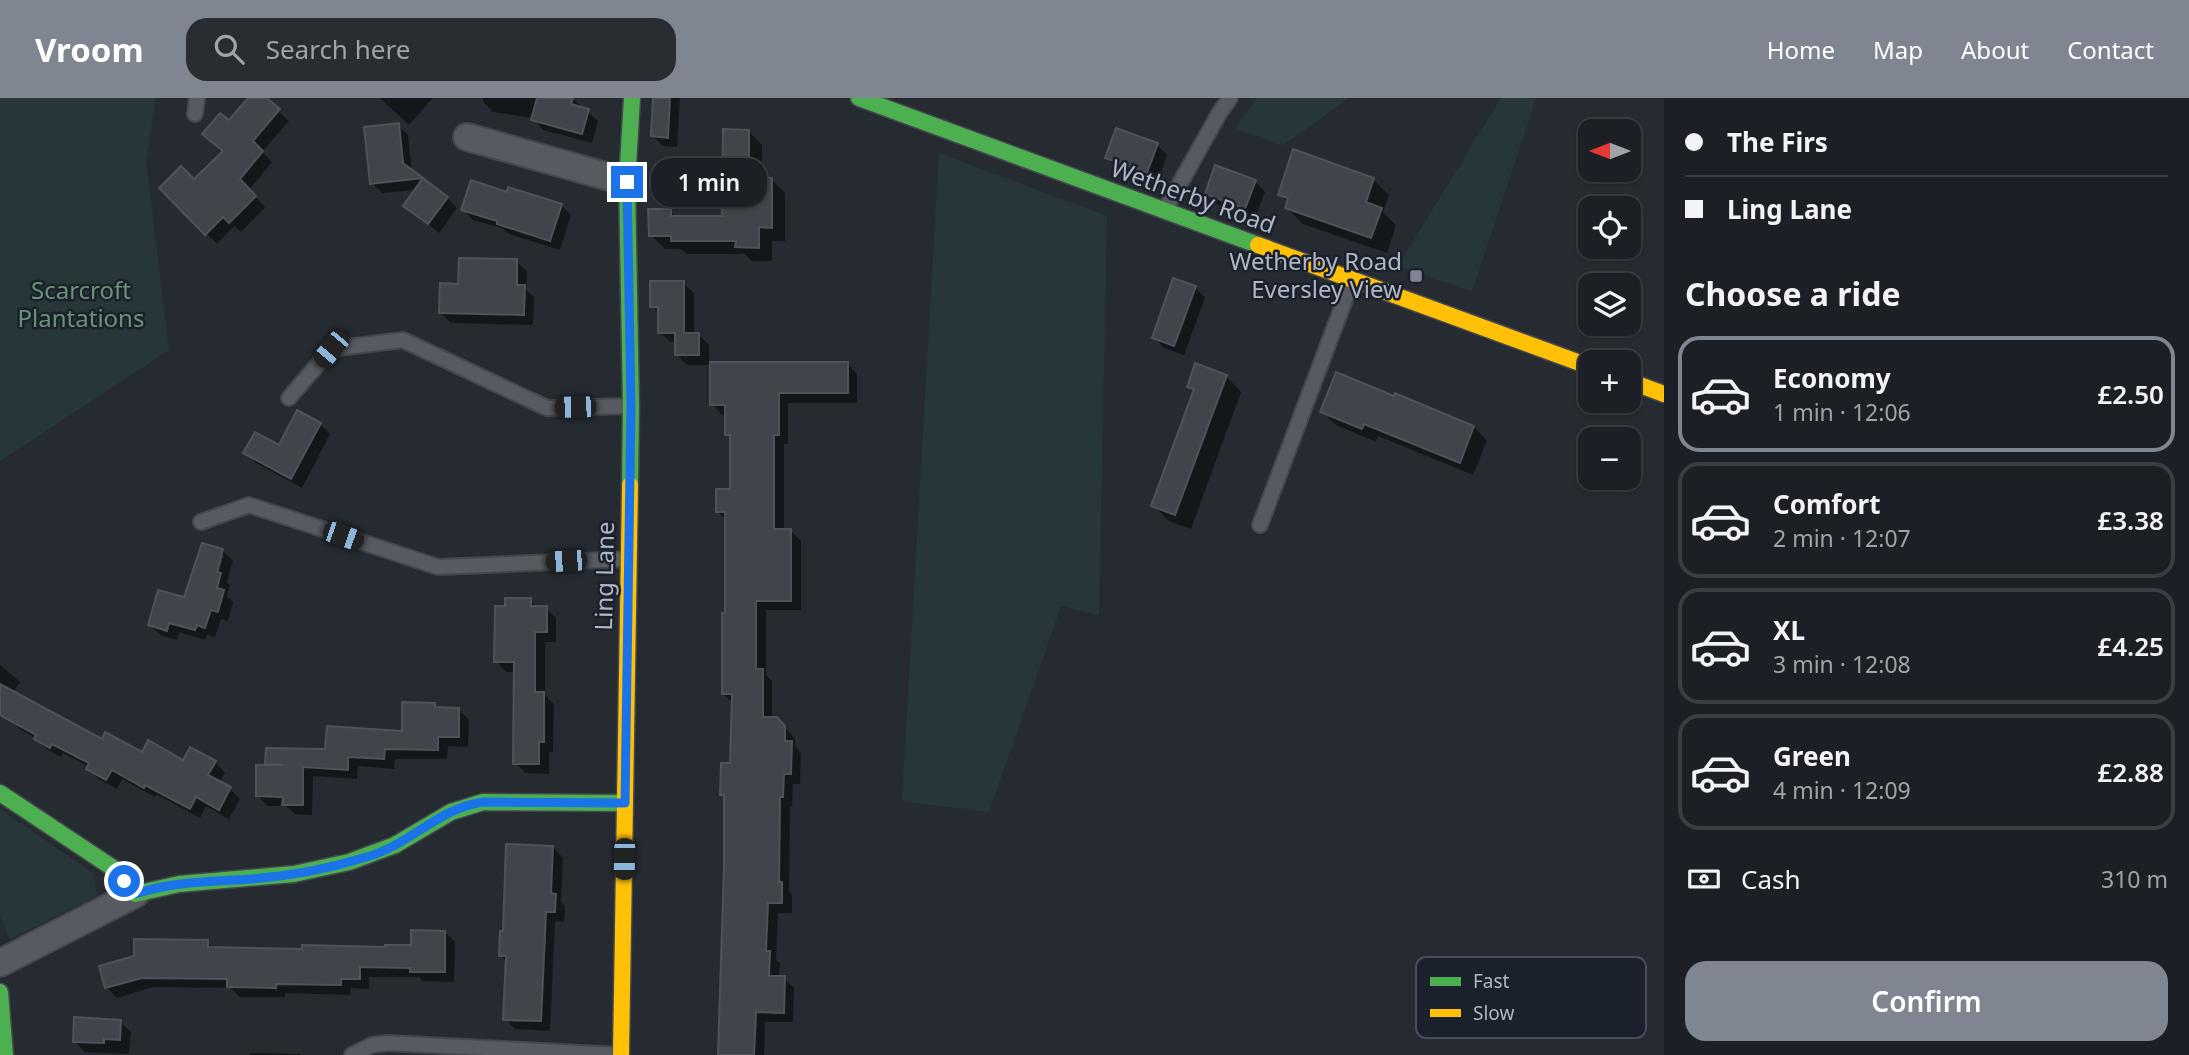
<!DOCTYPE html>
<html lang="en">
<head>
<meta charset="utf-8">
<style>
  body { margin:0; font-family:"Noto Sans",sans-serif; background:#292d32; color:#f1f3f6; height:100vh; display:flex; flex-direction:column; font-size:26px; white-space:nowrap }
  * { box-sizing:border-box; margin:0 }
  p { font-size:23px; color:#a0a3a7 }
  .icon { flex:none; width:38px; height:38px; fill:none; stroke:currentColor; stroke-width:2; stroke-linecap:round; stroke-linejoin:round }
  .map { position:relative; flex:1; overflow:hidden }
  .panel { display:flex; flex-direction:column; background:#1c2026; width:525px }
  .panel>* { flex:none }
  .guide { display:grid; align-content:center; height:154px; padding:0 21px; background:#1c2026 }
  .needle { width:46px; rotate:270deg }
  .fabs { position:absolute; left:1578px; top:21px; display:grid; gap:14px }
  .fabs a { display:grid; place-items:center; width:63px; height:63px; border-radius:14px; background:#1c2026; box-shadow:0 2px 5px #0004,0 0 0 2px #3a3e43; font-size:35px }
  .end { position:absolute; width:32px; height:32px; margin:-16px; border:9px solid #1a73e8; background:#fff; box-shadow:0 0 0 4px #fff }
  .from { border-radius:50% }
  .bubble { position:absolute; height:49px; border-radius:21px; background:#1c2026; box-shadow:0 2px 5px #0004,0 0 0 2px #3a3e43; font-size:23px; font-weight:600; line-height:49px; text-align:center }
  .car { position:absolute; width:21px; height:42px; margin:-21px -10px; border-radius:9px; box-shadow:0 0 5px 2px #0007; background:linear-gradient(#222 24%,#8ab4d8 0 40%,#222 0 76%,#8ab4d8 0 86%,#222 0) }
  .guide b { display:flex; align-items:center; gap:24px; height:66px; font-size:26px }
  .guide b+b { border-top:2px solid #3a3e43 }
  .guide i { width:18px; height:18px; background:#f1f3f6 }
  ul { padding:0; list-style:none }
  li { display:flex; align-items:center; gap:21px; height:116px; margin:0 14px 10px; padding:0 7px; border:4px solid #3a3e43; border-radius:21px }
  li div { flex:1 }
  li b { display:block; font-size:26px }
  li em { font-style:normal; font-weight:600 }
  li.active { border-color:#808691 }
  li>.icon { width:63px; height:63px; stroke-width:1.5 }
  h2 { padding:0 21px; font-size:32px; line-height:84px }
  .pay { display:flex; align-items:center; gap:18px; height:77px; padding:0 21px; font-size:26px }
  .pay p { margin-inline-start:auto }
  .primary-button { display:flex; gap:14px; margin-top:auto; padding:14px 21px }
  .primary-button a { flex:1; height:80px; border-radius:21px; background:#808691; color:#fff; font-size:28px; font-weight:600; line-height:80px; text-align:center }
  header { display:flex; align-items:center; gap:42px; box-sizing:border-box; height:98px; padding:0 35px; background:#808691; color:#fff }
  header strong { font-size:33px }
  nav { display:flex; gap:38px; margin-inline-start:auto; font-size:24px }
  .search { width:490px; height:63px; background:#292d32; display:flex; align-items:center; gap:18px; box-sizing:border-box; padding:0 24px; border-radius:21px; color:#a0a3a7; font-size:26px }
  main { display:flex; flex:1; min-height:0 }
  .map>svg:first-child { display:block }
  .green { fill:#273739 }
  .shadow { fill:#0007; fill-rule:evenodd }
  .building { fill:#40454b; stroke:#4e535a; stroke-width:2 }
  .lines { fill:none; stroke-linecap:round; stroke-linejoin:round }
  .lane-casing { stroke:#44474d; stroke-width:18 }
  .street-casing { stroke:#44474d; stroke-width:30 }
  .fast-casing { stroke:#44474d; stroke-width:19 }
  .slow-casing { stroke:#44474d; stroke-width:19 }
  .lane { stroke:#575a60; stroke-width:14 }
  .street { stroke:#575a60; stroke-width:26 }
  .fast { stroke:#4caf50; stroke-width:16 }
  .slow { stroke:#ffc107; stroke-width:16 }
  .route { stroke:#1a73e8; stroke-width:9 }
  .poi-dot { fill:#808691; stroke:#1b212c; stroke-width:2.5 }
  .labels { text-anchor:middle; stroke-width:5; stroke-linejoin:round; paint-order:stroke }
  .street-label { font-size:24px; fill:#b0b7c4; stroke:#1b212c }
  .poi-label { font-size:24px; fill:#b0b7c4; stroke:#1b212c; text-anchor:end }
  .park-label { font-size:24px; fill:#6a9275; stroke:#1b212c }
  .key { fill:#1b212c; stroke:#484e5a; stroke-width:2 }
  .key-label { font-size:19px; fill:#b0b7c4 }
</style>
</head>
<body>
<header>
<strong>Vroom</strong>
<div class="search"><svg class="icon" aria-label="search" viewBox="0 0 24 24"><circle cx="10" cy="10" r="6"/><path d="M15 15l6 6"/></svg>Search here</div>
<nav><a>Home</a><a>Map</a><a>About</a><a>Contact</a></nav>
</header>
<main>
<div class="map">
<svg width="1664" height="957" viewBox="0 0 1664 957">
  <rect width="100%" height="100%" fill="#262b32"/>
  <g class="green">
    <polygon points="0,0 156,0 146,63 169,252 0,363"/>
    <polygon points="1257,0 1349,0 1283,47 1235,31"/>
    <polygon points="1501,0 1536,0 1472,193 1398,168"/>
    <polygon points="939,55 1107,118 1099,517 1061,508 989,714 902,703"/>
    <polygon points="0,711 94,776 97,798 10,841 0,818"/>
  </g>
  <g class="shadow">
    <polygon points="250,0 264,0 289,23 262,54 272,64 249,92 265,109 241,134 234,128 217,146 162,90 194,84 224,54 229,25"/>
    <polygon points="380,0 433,0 409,27"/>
    <polygon points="483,0 572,0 598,23 592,45 543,32 533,20 493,14 483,4"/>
    <polygon points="655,0 680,0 677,49 663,48 653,38"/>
    <polygon points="398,27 408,37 412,74 447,100 457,110 439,135 406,108 417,92 382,95 372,85"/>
    <polygon points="748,33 762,47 762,81 771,81 785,95 785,143 772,143 772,163 751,163 745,156 687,156 681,151 665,151 651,137 670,113 677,120 724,120"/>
    <polygon points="1157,47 1167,57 1158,84 1118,70 1107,59"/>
    <polygon points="1373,81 1389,97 1383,114 1396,127 1387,155 1303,126 1287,110 1289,105 1279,96"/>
    <polygon points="1255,83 1265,94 1255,120 1217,106 1207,96"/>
    <polygon points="508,96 561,107 571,117 560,152 509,136 504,131 473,122 463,111"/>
    <polygon points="516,163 527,173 526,192 534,199 533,227 451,225 441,215 460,188"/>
    <polygon points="683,185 694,195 694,236 698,236 709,247 709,266 847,265 857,276 857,305 788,305 788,346 784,346 784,433 791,433 801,443 801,512 766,512 766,577 772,583 772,621 776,621 795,640 795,648 801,655 800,686 793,686 792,709 790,708 789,793 792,796 792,815 778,815 776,862 780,865 779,880 784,880 794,890 793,924 765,924 764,957 719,957 726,700 722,696 731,667 733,606 723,596 726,516 726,422 718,414 731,393 731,341 727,336 727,317 722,317 712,306 712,267 687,267 677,257 677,244 670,244 660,234 660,216 652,208"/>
    <polygon points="1195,189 1205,200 1184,257 1164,250 1154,239"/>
    <polygon points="1226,278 1241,294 1191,431 1169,423 1153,407 1194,294 1189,288"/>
    <polygon points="1322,313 1474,329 1487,343 1473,377 1378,338 1376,344 1336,327"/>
    <polygon points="320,326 330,336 302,390 256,365 245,355 279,349"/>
    <path d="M223,453L233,463L227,484L230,487L227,498L233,504L228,523L221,521L215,539L207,536L205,542L179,534L177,542L160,537L150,527L185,501ZM220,457H224L216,483L213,482Z"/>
    <polygon points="530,502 539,510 546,510 556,520 556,544 545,544 545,597 554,606 553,654 549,654 549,676 526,675 515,665 516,574 506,574 496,563 507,510"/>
    <polygon points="0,567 20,584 6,604 0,600"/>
    <polygon points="434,607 439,611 458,611 469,622 468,649 448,648 447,661 395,661 394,671 358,668 357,681 313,678 312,717 295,716 286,708 268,708 258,698 271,669 267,665 404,635"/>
    <polygon points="10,621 102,644 143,657 184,664 215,664 225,675 219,685 230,691 240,701 229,721 206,708 200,720 156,696 155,699 122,681 117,691 98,681 88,670 89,669 63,655 61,659 46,651 35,640 20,631"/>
    <polygon points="553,749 563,760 561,804 565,808 564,824 555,823 550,933 515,931 505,921 508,865 500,857"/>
    <polygon points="445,834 455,844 454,884 422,883 419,879 369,879 369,891 351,890 350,897 285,895 285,899 239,899 231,890 153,889 117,900 107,890 207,843 214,851 304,852 386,851 412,849"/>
    <polygon points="120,924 131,934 129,956 85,954 74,943"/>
    <polygon points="250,955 300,956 301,957 250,957"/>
  </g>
  <g class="building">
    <polygon points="248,0 267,0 280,11 253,43 263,53 240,81 256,98 229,125 223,119 205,137 159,90 181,68 194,81 223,53 202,36 220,15 229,22"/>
    <polygon points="537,0 573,0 571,6 589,11 582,36 531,22"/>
    <polygon points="653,0 670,0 668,40 651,38"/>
    <polygon points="399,25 403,65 423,80 370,86 364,29"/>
    <polygon points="1116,30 1158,45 1147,75 1105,60"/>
    <polygon points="723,31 749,32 749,79 772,80 772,130 759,129 759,150 735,149 736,143 671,143 671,138 649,138 648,111 671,111 671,118 722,118"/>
    <polygon points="1293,51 1374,80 1366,104 1382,110 1371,140 1285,110 1288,100 1278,97"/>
    <polygon points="1215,67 1256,82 1245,111 1205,96"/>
    <polygon points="423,80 448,99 428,126 403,108"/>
    <polygon points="471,82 507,94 508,89 562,106 550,143 497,126 497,123 461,112"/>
    <polygon points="459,160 517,161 517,187 525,187 524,217 439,215 440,185 458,186"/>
    <polygon points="1173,180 1196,188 1174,248 1152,240"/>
    <polygon points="650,183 684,183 684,235 699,235 699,257 675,257 675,235 658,235 658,209 650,209"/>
    <polygon points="710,264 848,264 848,295 779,295 779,337 774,337 774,431 791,431 791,503 756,503 756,571 763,571 763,619 777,619 785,628 785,643 792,643 791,676 784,676 783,699 780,699 779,784 782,784 782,805 768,805 766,853 770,853 769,878 785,878 784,915 756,914 754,957 718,957 724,769 724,697 720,697 721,665 730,665 732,596 722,596 722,515 725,515 725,414 716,414 716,391 730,391 730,337 725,337 725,307 710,307"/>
    <polygon points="1195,265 1227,277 1175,417 1151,408 1194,291 1187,289"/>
    <polygon points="1336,274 1394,298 1395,295 1474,328 1460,365 1364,326 1362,331 1320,314"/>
    <polygon points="297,312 321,325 291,381 243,355 255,334 279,347"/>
    <polygon points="202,445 223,451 217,474 221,475 217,490 224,492 218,514 211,512 205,530 197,527 195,532 169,525 167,533 148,527 158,492 184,499"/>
    <polygon points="505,500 531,500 531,508 547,508 547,534 535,534 535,594 544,594 544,644 539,644 539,666 513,666 514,564 494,564 495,508 505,508"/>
    <polygon points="0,586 102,641 105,634 142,654 148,642 183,662 190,649 216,663 208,677 231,689 219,712 196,699 190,711 145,687 144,690 112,672 106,682 86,671 89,665 52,646 50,650 34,641 36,637 0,617"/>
    <polygon points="402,604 435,605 435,609 459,610 459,639 438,639 438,652 385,651 384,661 348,659 348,672 303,669 303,707 282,707 283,699 256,698 256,667 283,667 265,666 266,650 325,651 327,628 402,633"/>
    <polygon points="506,746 553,748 551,795 556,796 555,814 546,814 541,923 503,922 506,858 499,858 500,833 503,833"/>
    <polygon points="411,832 445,833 445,874 410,874 410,870 360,869 360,881 341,881 341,887 276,886 276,890 227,889 227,881 142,880 105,890 99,868 134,858 134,841 208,842 208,849 302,851 302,847 385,849 385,847 411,847"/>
    <polygon points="74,919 121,922 120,942 104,941 104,945 73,944"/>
  </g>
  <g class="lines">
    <g class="lane-casing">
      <g id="lane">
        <polyline points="195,16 197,0"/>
        <polyline points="1165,112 1220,14 1230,0"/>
        <polyline points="289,300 331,251 403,242 547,310 631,308"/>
        <polyline points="201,424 249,407 438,469 627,461"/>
        <polyline points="1260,427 1352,183"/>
        <polyline points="352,957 372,947 388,945 620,957"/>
      </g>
    </g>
    <g class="street-casing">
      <g id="street">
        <polyline points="467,39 627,84"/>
        <polyline points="0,865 135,796"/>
      </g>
    </g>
    <g class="fast-casing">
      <g id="fast">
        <polyline points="859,0 1258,147"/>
        <polyline points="630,387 631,308 627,84 632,0"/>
        <polyline points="0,695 113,770 135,796 179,786 294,776 349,764 395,747 451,714 483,704 625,705"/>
        <polyline points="0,894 5,957"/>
      </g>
    </g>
    <g class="slow-casing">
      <g id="slow">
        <polyline points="1258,147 1591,269"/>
        <polyline points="1629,283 1664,296"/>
        <polyline points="621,957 630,387"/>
      </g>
    </g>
    <use href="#lane" class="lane"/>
    <use href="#street" class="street"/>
    <use href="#fast" class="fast"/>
    <use href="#slow" class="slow"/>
  </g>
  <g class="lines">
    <path class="route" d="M124,783L135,796C175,783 211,784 252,781C290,778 327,771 363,760C410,748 436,711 483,704L625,705L631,308L627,84"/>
  </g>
  <rect class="poi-dot" x="1409" y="171" width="14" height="14" rx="3.5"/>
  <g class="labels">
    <g class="street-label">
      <text transform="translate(1193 99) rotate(20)" y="8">Wetherby Road</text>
      <text transform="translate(605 478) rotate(-89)" y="8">Ling Lane</text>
    </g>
    <g class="poi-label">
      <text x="1402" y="172">Wetherby Road<tspan x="1402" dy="28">Eversley View</tspan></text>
    </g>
    <g class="park-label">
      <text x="81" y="201">Scarcroft<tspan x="81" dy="28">Plantations</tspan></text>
    </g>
  </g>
  <rect x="1416" y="859" width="230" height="81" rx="10" class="key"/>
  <rect x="1430" y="879" width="31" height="9" fill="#4caf50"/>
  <rect x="1430" y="911" width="31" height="8" fill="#ffc107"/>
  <g class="key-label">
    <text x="1473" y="890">Fast</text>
    <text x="1473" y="922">Slow</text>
  </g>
</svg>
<div class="fabs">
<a><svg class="needle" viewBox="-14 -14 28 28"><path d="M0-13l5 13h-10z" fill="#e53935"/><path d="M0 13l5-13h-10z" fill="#a0a3a7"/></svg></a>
<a><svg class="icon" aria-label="locate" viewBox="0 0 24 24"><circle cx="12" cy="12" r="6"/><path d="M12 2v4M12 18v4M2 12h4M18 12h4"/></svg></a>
<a><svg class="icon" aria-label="layers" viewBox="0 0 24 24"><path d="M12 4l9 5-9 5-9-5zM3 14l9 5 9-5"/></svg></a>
<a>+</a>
<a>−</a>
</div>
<i class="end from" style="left:124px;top:783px"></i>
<i class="end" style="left:627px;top:84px"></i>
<div class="bubble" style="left:651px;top:60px;width:116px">1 min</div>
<i class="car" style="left:331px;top:251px;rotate:220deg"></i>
<i class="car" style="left:575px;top:309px;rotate:269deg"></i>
<i class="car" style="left:343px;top:438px;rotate:109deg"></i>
<i class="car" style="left:566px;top:463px;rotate:267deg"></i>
<i class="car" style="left:624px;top:761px;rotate:181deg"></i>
</div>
<section class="panel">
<div class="guide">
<b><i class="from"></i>The Firs</b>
<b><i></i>Ling Lane</b>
</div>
<h2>Choose a ride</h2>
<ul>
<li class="active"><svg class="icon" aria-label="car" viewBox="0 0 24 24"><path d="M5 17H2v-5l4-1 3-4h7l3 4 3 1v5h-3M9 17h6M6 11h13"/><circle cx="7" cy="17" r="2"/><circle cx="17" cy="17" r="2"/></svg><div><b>Economy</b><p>1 min · 12:06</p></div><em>£2.50</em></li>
<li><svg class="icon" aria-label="car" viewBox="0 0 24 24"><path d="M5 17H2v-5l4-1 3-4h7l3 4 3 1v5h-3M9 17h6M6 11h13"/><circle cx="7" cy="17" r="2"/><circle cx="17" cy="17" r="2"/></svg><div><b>Comfort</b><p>2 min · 12:07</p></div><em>£3.38</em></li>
<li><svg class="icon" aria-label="car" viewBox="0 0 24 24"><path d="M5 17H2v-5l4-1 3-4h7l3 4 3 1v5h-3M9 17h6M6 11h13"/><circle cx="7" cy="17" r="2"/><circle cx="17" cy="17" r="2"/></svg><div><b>XL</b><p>3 min · 12:08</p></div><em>£4.25</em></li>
<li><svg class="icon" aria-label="car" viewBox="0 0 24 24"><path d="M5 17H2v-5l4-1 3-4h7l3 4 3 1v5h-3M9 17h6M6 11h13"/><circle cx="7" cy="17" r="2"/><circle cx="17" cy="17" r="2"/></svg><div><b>Green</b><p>4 min · 12:09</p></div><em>£2.88</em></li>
</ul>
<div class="pay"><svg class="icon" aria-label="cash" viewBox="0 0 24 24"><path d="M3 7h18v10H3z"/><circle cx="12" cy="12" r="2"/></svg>Cash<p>310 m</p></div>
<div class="primary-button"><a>Confirm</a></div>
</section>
</main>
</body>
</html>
